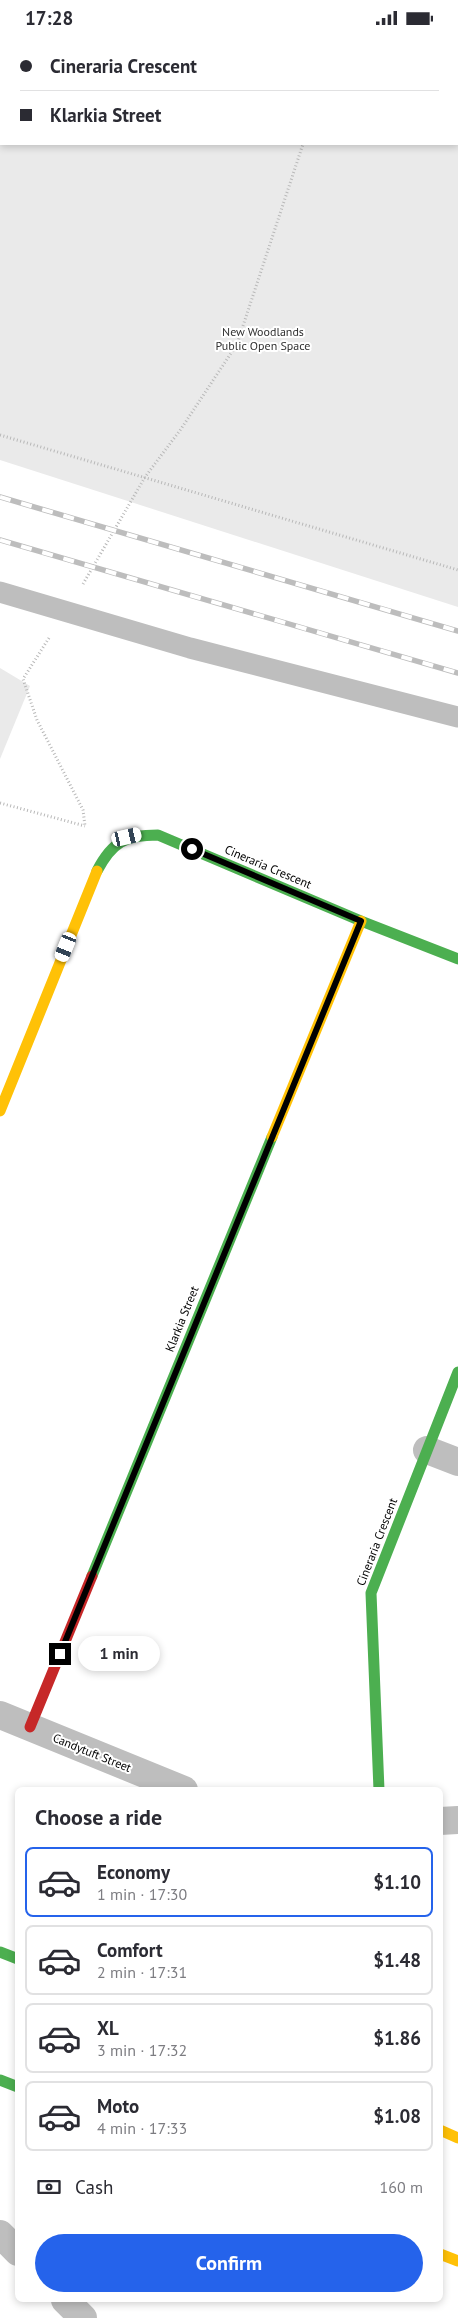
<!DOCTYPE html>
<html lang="en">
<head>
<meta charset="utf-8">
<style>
  body { margin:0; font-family:"PT Sans",sans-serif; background:#f7f7f7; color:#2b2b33; height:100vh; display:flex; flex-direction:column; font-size:19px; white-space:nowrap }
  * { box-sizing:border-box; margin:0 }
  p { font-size:16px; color:#7c7c81 }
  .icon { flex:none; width:28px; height:28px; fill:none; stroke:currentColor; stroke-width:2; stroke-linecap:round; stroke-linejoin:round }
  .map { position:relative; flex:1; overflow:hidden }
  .side { position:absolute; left:15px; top:1752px; width:428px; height:515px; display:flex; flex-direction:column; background:#fff; border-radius:8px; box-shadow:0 2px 8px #0003 }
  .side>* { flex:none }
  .guide { position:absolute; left:0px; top:0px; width:459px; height:110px; box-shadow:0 2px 8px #0003; display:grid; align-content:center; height:110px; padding:0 20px; background:#fff }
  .end { position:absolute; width:22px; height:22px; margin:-11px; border:6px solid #000; background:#fff; box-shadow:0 0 0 2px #fff }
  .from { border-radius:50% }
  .bubble { position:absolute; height:35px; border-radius:18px; background:#fff; box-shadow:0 2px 8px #0003; font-size:16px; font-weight:600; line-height:35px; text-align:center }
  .car { position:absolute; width:15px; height:30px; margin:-15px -8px; border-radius:6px; box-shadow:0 0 4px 1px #0007; background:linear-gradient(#fff 24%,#345 0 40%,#fff 0 76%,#345 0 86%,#fff 0) }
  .guide b { display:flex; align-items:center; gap:18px; height:48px; font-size:19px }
  .guide b+b { border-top:1px solid #e1e1e2 }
  .guide i { width:12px; height:12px; background:#2b2b33 }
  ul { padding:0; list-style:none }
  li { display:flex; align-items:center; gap:15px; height:70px; margin:0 10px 8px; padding:0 10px; border:2px solid #e1e1e2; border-radius:8px }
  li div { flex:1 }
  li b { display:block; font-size:19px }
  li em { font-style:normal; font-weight:600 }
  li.current { border-color:#2563eb }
  li>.icon { width:45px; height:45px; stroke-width:1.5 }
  h2 { padding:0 20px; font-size:22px; line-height:60px }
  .pay { display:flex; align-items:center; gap:12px; height:55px; padding:0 20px; font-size:19px }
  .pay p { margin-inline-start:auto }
  .button { display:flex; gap:10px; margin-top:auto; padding:10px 20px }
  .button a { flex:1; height:58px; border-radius:30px; background:#2563eb; color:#fff; font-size:20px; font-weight:600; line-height:58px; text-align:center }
  .status { display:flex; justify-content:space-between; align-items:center; height:35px; padding:0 25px; background:#fff; direction:ltr }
  .status svg { height:14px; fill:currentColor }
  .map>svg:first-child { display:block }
  .green { fill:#eaeaea; fill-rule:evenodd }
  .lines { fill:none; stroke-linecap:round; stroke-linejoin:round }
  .path { stroke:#b8b8b8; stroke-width:3; stroke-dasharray:1 2.5; stroke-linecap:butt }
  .lane { stroke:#bebebe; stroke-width:21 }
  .street { stroke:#bebebe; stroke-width:28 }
  .fast { stroke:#4caf50; stroke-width:11 }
  .slow { stroke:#ffc107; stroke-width:11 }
  .jam { stroke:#c62828; stroke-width:11 }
  .rail-casing { stroke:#bdbdbd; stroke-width:5.5 }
  .rail { stroke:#fff; stroke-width:4; stroke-dasharray:11; stroke-linecap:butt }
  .route { stroke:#000; stroke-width:6 }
  .labels { text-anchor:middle; stroke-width:4; stroke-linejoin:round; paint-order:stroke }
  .park-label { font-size:12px; fill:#303030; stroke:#fff }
  .street-label { font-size:12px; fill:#000; stroke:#fff }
</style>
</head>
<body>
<div class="status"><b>17:28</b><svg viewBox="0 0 49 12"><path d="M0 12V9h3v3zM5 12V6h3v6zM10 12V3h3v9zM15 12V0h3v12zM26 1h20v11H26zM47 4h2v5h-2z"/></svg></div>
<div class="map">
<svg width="458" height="2283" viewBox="0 0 458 2283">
  <rect width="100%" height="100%" fill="#fff"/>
  <g class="green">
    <path d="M0,0H458V572L0,425ZM1,1H458V109H1Z"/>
    <polygon points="0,633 30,651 0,724"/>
  </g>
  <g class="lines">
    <g class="path">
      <polyline points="348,1 349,0"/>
      <polyline points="0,400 458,535"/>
      <polyline points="83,549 145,442 181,394 237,309 303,109"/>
      <polyline points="49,603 23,644 37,685 83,775 85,791"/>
      <polyline points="0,768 85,791"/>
    </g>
    <polyline class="lane" points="0,557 190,613 458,682"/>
    <g class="street">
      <polyline points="427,1415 458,1427"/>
      <polyline points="0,1680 184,1755"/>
      <polyline points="440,1786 458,1785"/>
      <polyline points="0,2199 18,2217"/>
      <polyline points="65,2265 83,2283"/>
    </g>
    <g class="fast">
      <path d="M97,836C112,807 125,800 158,800L361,886L458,924"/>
      <polyline points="92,1541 272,1102"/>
      <polyline points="379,1755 371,1558 458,1337"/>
      <polyline points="0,1917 18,1924"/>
      <polyline points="0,2045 18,2052"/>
    </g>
    <g class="slow">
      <polyline points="0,1076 97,836"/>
      <polyline points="272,1102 361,886"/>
      <polyline points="440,2095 458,2103"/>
      <polyline points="440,2219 458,2226"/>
    </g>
    <polyline class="jam" points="30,1692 92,1541"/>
    <g class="rail-casing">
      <g id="rail">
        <polyline points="0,462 458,596"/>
        <polyline points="0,505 458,638"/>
      </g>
    </g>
    <use href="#rail" class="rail"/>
  </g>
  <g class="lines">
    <polyline class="route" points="60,1619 361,886 192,814"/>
  </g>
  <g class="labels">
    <g class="park-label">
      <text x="263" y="301">New Woodlands<tspan x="263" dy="14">Public Open Space</tspan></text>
    </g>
    <g class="street-label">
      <text transform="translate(268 832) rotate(23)" y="4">Cineraria Crescent</text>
      <text transform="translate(182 1284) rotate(-68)" y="4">Klarkia Street</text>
      <text transform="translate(377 1507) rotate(-69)" y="4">Cineraria Crescent</text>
      <text transform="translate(92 1718) rotate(22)" y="4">Candytuft Street</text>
    </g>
  </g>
</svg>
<i class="end from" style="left:192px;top:814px"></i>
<i class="end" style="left:60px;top:1619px"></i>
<div class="bubble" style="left:78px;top:1601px;width:82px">1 min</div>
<i class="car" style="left:127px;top:802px;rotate:77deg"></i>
<i class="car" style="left:66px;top:912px;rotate:202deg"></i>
<div class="guide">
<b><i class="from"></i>Cineraria Crescent</b>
<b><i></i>Klarkia Street</b>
</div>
<section class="side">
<h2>Choose a ride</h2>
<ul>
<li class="current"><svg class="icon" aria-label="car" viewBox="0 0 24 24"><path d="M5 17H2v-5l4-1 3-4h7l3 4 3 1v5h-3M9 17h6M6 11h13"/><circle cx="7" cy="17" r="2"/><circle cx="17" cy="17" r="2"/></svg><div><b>Economy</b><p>1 min · 17:30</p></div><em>$1.10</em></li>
<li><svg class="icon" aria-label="car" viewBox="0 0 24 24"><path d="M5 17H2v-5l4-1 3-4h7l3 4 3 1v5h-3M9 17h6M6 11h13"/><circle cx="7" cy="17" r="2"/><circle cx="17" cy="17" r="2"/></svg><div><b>Comfort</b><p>2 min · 17:31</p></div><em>$1.48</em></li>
<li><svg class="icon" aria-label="car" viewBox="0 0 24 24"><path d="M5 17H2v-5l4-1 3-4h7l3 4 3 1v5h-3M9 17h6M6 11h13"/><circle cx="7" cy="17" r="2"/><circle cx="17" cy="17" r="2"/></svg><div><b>XL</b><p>3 min · 17:32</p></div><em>$1.86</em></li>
<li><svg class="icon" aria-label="car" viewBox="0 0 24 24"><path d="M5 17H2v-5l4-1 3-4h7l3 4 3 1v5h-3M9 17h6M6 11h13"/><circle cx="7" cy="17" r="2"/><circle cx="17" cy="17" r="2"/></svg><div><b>Moto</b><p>4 min · 17:33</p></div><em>$1.08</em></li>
</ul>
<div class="pay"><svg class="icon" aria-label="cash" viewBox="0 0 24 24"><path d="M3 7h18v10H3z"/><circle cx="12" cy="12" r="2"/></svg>Cash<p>160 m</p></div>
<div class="button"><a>Confirm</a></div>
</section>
</div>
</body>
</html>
